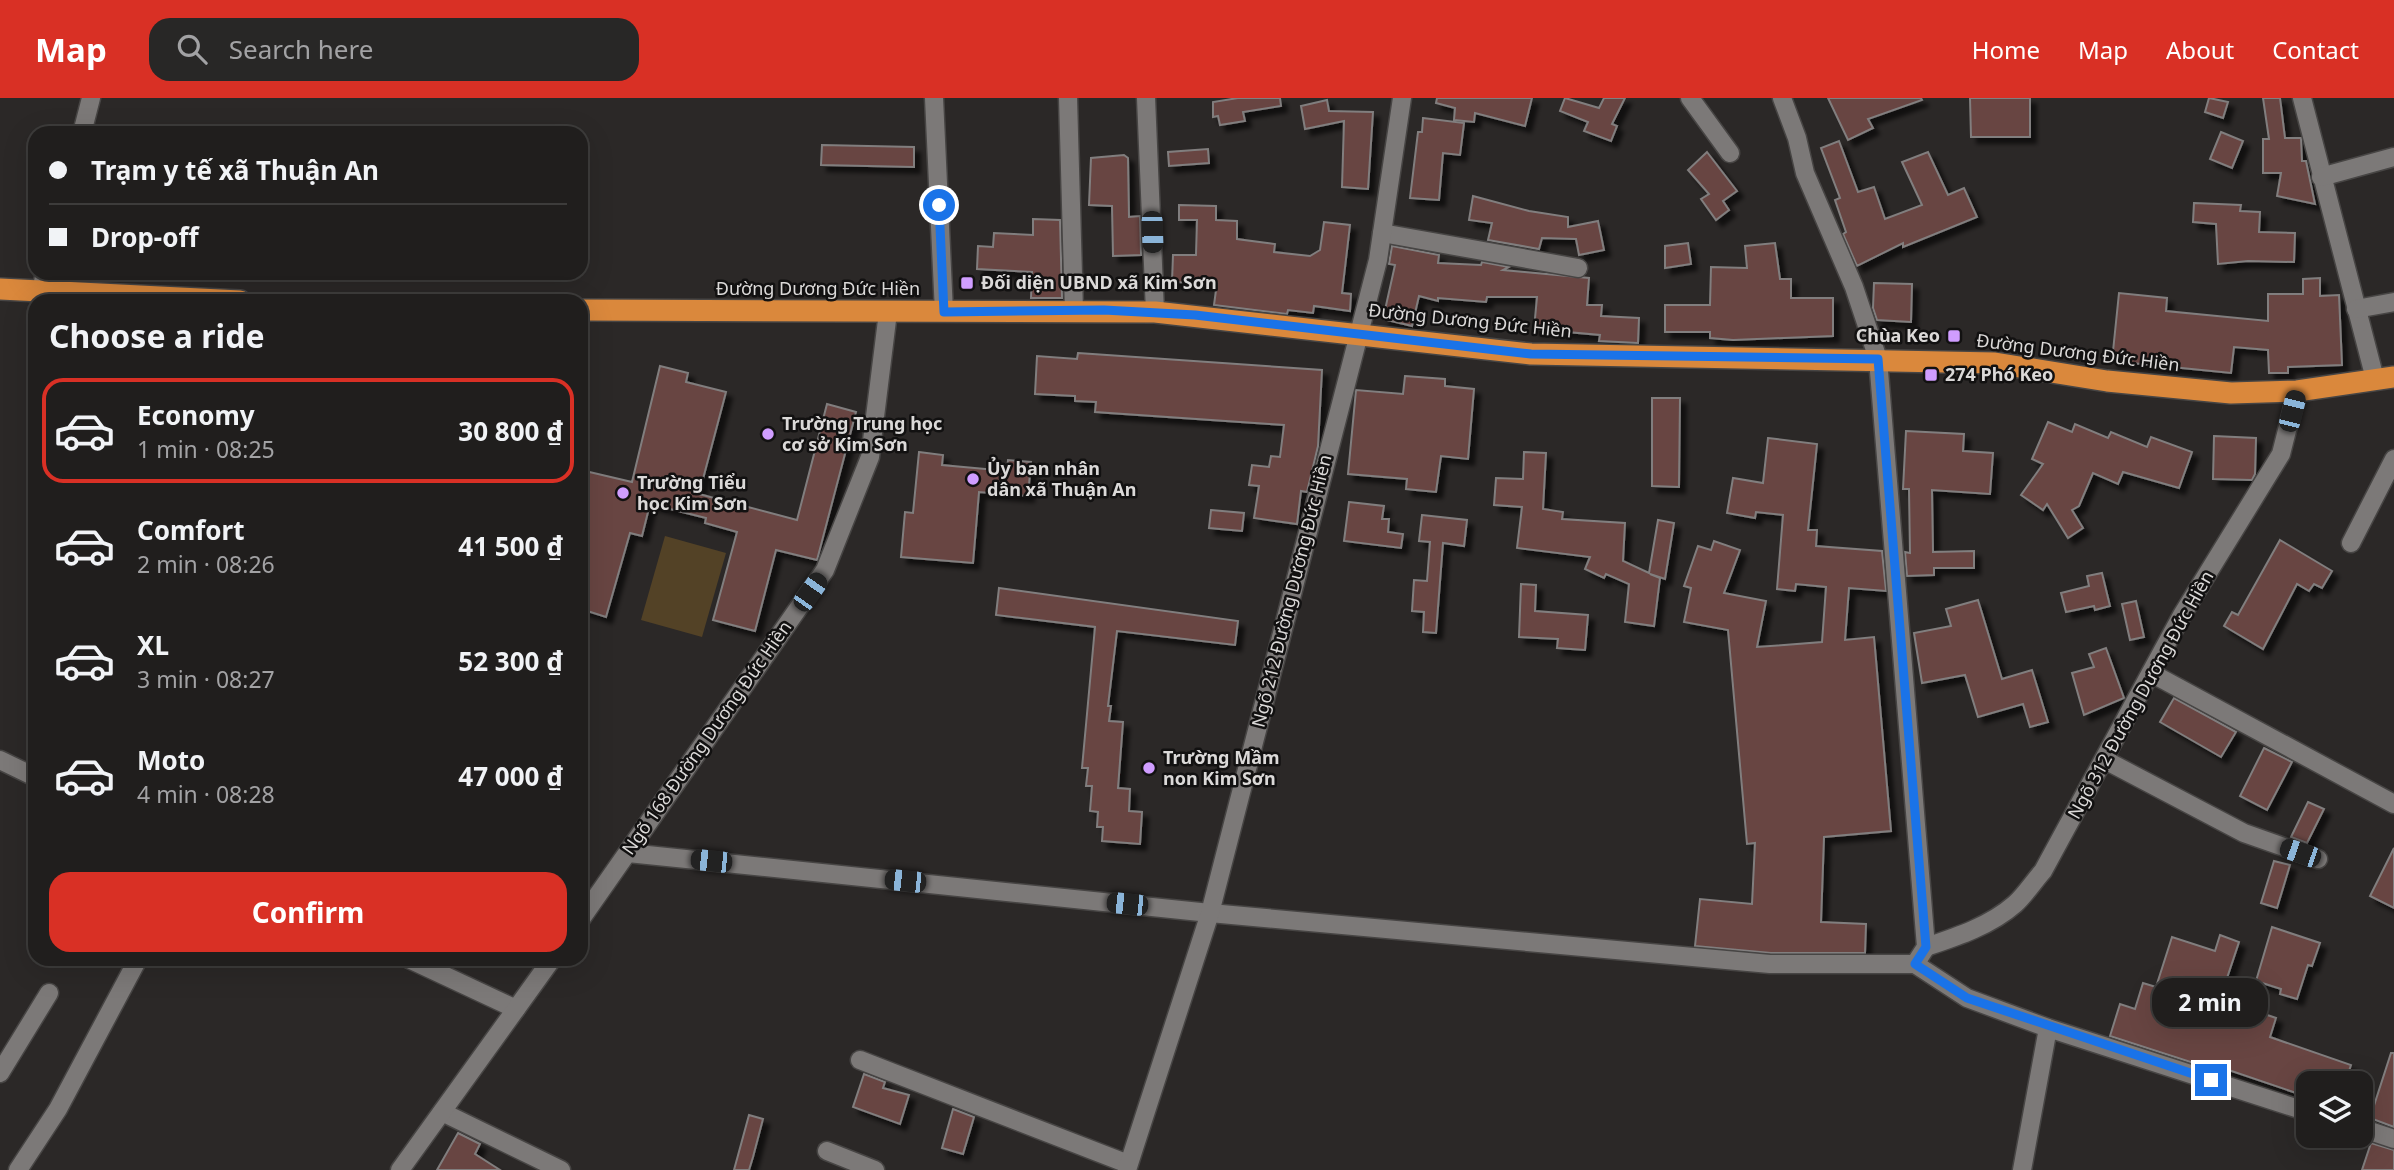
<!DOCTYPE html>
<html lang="en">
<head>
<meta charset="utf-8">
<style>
  body { margin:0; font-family:"Noto Sans",sans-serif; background:#282726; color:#f1f3f6; height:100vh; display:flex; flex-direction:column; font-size:26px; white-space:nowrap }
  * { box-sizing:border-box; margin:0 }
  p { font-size:23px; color:#a2a2a4 }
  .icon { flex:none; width:38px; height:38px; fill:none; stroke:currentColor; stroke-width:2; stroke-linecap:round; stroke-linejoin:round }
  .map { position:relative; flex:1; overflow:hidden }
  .panel { position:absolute; left:28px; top:196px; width:560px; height:672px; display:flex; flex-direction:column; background:#201e1d; border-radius:21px; box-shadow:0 7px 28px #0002,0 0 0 2px #3d3c3b }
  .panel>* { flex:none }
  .banner { position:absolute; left:28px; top:28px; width:560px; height:154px; border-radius:21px; box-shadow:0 7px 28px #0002,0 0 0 2px #3d3c3b; display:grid; align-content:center; height:154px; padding:0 21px; background:#201e1d }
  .buttons { position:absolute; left:2296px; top:973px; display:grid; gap:14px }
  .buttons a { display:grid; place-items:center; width:77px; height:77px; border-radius:14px; background:#201e1d; box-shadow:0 7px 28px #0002,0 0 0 2px #3d3c3b; font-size:35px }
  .end { position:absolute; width:32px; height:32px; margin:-16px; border:9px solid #1a73e8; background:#fff; box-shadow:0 0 0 4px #fff }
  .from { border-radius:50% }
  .bubble { position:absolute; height:49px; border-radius:21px; background:#201e1d; box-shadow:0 7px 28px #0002,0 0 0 2px #3d3c3b; font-size:23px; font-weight:700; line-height:49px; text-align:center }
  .car { position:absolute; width:21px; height:42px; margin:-21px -10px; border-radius:9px; box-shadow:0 0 5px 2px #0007; background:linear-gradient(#222 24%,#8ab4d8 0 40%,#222 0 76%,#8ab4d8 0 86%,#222 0) }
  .banner b { display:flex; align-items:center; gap:24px; height:66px; font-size:26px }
  .banner b+b { border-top:2px solid #3d3c3b }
  .banner i { width:18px; height:18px; background:#f1f3f6 }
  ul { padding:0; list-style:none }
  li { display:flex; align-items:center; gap:21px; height:105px; margin:0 14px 10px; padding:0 7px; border:4px solid transparent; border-radius:21px }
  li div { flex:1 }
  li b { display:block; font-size:26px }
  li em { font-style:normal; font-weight:700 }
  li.selected { border-color:#d93025 }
  li>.icon { width:63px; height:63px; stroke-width:1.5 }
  h2 { padding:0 21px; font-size:32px; line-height:84px }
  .cta { display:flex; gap:14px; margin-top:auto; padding:14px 21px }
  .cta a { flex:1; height:80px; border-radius:21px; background:#d93025; color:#fff; font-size:28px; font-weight:700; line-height:80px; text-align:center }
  header { display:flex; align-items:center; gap:42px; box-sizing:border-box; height:98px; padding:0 35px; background:#d93025; color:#fff }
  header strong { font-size:33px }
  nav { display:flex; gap:38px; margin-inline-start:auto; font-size:24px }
  .search { width:490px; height:63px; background:#282726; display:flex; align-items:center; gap:18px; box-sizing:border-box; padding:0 24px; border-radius:21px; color:#a2a2a4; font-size:26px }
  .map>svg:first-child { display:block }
  .green { fill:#534226 }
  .building { fill:#684442; stroke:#817e7e; stroke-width:2; filter:url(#shadow) }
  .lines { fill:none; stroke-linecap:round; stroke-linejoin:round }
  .minor-casing { stroke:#474544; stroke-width:21 }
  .highway-casing { stroke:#474544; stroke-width:24 }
  .minor { stroke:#7c7978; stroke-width:18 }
  .highway { stroke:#da883c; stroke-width:21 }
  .route { stroke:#1a73e8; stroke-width:9 }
  .poi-dot { fill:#d09dff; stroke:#121111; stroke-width:2.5 }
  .labels { text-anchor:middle; stroke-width:5; stroke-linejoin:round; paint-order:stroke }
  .poi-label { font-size:18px; font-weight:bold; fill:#dbd9d8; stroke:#121111; text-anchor:start }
  .street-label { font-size:18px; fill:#dbd9d8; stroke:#121111 }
</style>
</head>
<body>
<header>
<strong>Map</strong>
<div class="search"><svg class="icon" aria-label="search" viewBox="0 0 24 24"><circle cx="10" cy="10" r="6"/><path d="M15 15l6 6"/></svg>Search here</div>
<nav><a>Home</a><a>Map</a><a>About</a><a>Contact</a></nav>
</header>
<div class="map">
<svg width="2394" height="1072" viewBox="0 0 2394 1072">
  <defs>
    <filter id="shadow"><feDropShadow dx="6" dy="6" stdDeviation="2" flood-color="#0009"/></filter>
  </defs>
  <rect width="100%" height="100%" fill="#2b2827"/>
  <polygon class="green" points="665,438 726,455 702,539 641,522"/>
  <g class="building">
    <polygon points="1238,0 1280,0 1281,8 1243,14 1245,23 1220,27 1218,18 1213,19 1213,4"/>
    <polygon points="1437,0 1532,0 1525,28 1475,15 1474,24 1454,22 1455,10 1436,5"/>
    <polygon points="1565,0 1599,10 1604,0 1625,0 1612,26 1617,28 1611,43 1584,33 1588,24 1560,13"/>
    <polygon points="1828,0 1921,0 1922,2 1868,21 1873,30 1848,42"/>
    <polygon points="1970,0 2030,0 2030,39 1971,39"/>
    <polygon points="2209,0 2228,4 2223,20 2205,14"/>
    <polygon points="2263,0 2280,0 2285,40 2301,40 2302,63 2306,63 2315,106 2277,98 2281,75 2263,75 2263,41 2269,41"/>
    <polygon points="1327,2 1329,13 1373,14 1368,91 1342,89 1344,23 1305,31 1301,8"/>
    <polygon points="1423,20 1464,25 1460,57 1443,55 1439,102 1410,100 1418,34 1422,34"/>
    <polygon points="2221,34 2243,43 2232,70 2210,61"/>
    <polygon points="1839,43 1858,94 1874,89 1885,121 1922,107 1902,64 1928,54 1948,97 1964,90 1977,119 1903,149 1903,145 1857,168 1843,136 1846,134 1835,102 1840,100 1821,50"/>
    <polygon points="822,47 914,49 914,69 821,67"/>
    <polygon points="1208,51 1209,65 1169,68 1168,54"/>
    <polygon points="1707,54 1737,93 1723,103 1729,112 1716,122 1701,101 1709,96 1688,72"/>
    <polygon points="1124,57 1128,60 1129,119 1140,118 1141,157 1113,158 1112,108 1089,107 1091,60"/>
    <polygon points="1473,98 1529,113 1568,119 1568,129 1598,123 1604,152 1579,157 1576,141 1542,140 1539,151 1488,142 1492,125 1469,122"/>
    <polygon points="2194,105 2241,107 2240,113 2260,114 2259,134 2295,135 2294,164 2248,163 2218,166 2216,126 2193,124"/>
    <polygon points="1179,107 1216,108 1216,122 1237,123 1237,141 1275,146 1274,154 1310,158 1320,152 1324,124 1350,127 1342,195 1351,196 1350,213 1314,208 1313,215 1288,212 1287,216 1214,207 1217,185 1172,184 1173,157 1196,157 1197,122 1179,122"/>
    <polygon points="1033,121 1060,122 1062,200 1031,200 1032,174 977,171 978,148 993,149 994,135 1033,137"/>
    <polygon points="1688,145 1691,166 1665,170 1665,148"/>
    <polygon points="1775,145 1780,181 1791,181 1791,200 1833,200 1833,238 1733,242 1710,240 1710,234 1665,234 1665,207 1710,207 1711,169 1747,170 1745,148"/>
    <polygon points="1392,148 1439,157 1438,165 1481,167 1482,164 1509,169 1503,172 1589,180 1587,207 1602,207 1601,218 1639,220 1638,245 1599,243 1600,237 1534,231 1537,199 1487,199 1486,204 1438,200 1438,203 1419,198 1412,228 1383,221 1395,167 1389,166"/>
    <polygon points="2320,180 2320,198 2339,197 2342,267 2288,269 2288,275 2269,275 2268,252 2234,249 2231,275 2112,263 2119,195 2167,200 2166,213 2268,223 2268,196 2303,196 2303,181"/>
    <polygon points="1874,185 1912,186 1911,224 1877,222 1873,210"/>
    <polygon points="1078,255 1322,272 1318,348 1307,394 1301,393 1297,426 1254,420 1259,388 1249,387 1252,367 1269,369 1271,358 1280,359 1284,327 1095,314 1096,304 1075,303 1075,298 1035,296 1037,258 1077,261"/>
    <polygon points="660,268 688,275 686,284 726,294 699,396 797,422 827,306 856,314 817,462 776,452 755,533 713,522 737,434 705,425 706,420 650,406 642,438 630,435 606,519 581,511 581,372 632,384"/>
    <polygon points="1405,278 1445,281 1445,288 1474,291 1468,361 1441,358 1436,394 1406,391 1407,381 1348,376 1356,292 1403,296"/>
    <polygon points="1652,300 1680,300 1679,389 1652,388"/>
    <polygon points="2048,324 2072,334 2075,326 2108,340 2111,334 2147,349 2151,339 2192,354 2179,390 2123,374 2118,386 2093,375 2079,408 2072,412 2083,430 2068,440 2047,406 2043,412 2021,397 2043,366 2032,361"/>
    <polygon points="1906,333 1964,336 1963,353 1993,355 1990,396 1932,392 1933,454 1974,453 1974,470 1934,470 1934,477 1907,478 1905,454 1910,455 1909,391 1903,391"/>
    <polygon points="2214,338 2256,340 2255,376 2252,382 2213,381"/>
    <polygon points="1768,340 1817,346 1808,432 1817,432 1816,448 1882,453 1886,493 1849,490 1845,542 1874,539 1891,733 1824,739 1821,824 1866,826 1865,855 1771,855 1695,848 1700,801 1752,806 1755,745 1747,746 1728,532 1684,524 1691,490 1684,488 1698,448 1711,452 1714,443 1740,452 1724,495 1766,503 1757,549 1822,544 1826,489 1796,486 1795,493 1777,491 1783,417 1756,414 1755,420 1727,415 1733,380 1763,385"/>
    <polygon points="919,354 943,357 942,367 1007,373 1008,362 1031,364 1028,398 979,394 973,465 901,459 905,414 913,415"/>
    <polygon points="1524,354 1546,355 1543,411 1563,414 1562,421 1625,425 1623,463 1649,475 1658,422 1674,425 1665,481 1650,476 1660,480 1654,528 1625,524 1629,486 1606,476 1604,480 1585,471 1590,459 1517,450 1522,409 1494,407 1496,380 1523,381"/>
    <polygon points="1349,404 1384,408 1382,421 1389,421 1388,434 1403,436 1401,450 1344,443"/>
    <polygon points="1211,412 1244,415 1242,433 1209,430"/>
    <polygon points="1422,417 1467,422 1464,448 1443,445 1436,535 1423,534 1424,514 1412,513 1414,482 1427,483 1430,444 1419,443"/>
    <polygon points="2280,442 2332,473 2322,490 2314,486 2309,493 2297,486 2263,551 2224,528 2232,514 2238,517"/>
    <polygon points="2102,475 2110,508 2095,512 2094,508 2066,514 2061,495 2089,488 2087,478"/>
    <polygon points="1521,486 1536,487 1535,513 1588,517 1585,552 1557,550 1558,541 1519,539"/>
    <polygon points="999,490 1238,523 1235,547 1117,533 1108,608 1111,608 1109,623 1123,624 1118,690 1130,691 1129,713 1142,714 1140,746 1102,743 1103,729 1097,729 1098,714 1090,713 1092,688 1086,688 1088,670 1082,670 1095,529 996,517"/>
    <polygon points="1978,502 2002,581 2032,572 2048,624 2030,629 2023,606 1978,619 1965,577 1922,585 1914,535 1951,528 1946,511"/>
    <polygon points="2136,503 2144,539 2130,542 2122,506"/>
    <polygon points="2106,550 2124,600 2084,617 2072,575 2094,569 2089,556"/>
    <polygon points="2174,600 2236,634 2221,659 2160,624"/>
    <polygon points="2264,650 2292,664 2267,712 2240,698"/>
    <polygon points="2308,704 2324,711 2307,745 2291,739"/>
    <polygon points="2394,750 2394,810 2370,798"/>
    <polygon points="2274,763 2290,767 2277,810 2261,805"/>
    <polygon points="2272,829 2320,845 2312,868 2308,867 2297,901 2280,896 2281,891 2256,883"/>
    <polygon points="2220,837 2239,844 2220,901 2276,920 2270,939 2351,967 2345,985 2308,985 2308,999 2211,966 2209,970 2110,938 2120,906 2135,911 2143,885 2156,889 2172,839 2215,853"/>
    <polygon points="2391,955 2394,955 2394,1029 2370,1020"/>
    <polygon points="864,976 885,984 883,990 909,997 900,1026 853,1009"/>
    <polygon points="953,1011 974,1019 963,1056 942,1050"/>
    <polygon points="749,1017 763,1021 753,1059 749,1072 734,1072"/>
    <polygon points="458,1035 480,1046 475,1056 500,1072 437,1072"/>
    <polygon points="2371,1045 2394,1052 2394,1072 2362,1072"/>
  </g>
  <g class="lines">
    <g class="minor-casing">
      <g id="minor">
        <polyline points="934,0 944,214"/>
        <polyline points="1068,0 1074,213"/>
        <polyline points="1146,0 1155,214"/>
        <polyline points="1690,0 1730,55"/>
        <polyline points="1782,0 1797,40 1805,75 1854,189 1878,261 1926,849 1915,866 1967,900 2048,930 2308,1014"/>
        <polyline points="2302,0 2375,281"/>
        <polyline points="82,35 91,0"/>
        <polyline points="2321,79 2394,59"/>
        <polyline points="1382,135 1578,170"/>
        <polyline points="41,193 45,175"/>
        <polyline points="2356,211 2394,204"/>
        <polyline points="2351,445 2394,361"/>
        <polyline points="2151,575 2394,706"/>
        <polyline points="0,662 35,679"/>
        <polyline points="2105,662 2244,735 2318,761"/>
        <polyline points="628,755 1210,815 1770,866 1915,866"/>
        <polyline points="581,821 825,472 870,359 888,214"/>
        <path d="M1926,849C1956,839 1990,828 2015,806C2025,797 2034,783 2043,773L2182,517L2281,356L2297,293"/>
        <polyline points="409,861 516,911"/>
        <polyline points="860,962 1128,1066"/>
        <polyline points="0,975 49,895"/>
        <polyline points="442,1014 561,1072"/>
        <polyline points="2361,1030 2394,1041"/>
        <polyline points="827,1053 875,1072"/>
        <polyline points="18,1072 58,1011 138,861"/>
        <polyline points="400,1072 552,861"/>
        <polyline points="1127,1072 1210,815 1378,162 1402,0"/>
        <polyline points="2022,1072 2048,930"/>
      </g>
    </g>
    <g class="highway-casing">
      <g id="highway">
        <polyline points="0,191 240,203"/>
        <polyline points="581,212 1155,214 1531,256 1995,265 2107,283 2231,295 2297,293 2394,279"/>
      </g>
    </g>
    <use href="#minor" class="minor"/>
    <use href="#highway" class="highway"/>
  </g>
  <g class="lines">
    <polyline class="route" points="939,107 944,214 1104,212 1195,217 1531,256 1878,261 1926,849 1915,866 1967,900 2211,982"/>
  </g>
  <g class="poi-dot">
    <rect x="960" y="178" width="14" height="14" rx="3.5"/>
    <rect x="1947" y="231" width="14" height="14" rx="3.5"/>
    <rect x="1924" y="270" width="14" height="14" rx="3.5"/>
    <circle cx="768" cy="336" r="7"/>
    <circle cx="973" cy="381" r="7"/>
    <circle cx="623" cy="395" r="7"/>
    <circle cx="1149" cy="670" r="7"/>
  </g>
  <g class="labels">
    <g class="poi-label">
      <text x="981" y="191">Đối diện UBND xã Kim Sơn</text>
      <text x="1940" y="244" text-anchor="end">Chùa Keo</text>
      <text x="1945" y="283">274 Phó Keo</text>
      <text x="782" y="332">Trường Trung học<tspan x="782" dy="21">cơ sở Kim Sơn</tspan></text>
      <text x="987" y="377">Ủy ban nhân<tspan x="987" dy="21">dân xã Thuận An</tspan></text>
      <text x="637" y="391">Trường Tiểu<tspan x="637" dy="21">học Kim Sơn</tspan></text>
      <text x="1163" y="666">Trường Mầm<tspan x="1163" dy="21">non Kim Sơn</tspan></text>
    </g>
    <g class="street-label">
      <text x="818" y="197">Đường Dương Đức Hiền</text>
      <text transform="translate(1470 223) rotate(6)" y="6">Đường Dương Đức Hiền</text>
      <text transform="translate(2078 255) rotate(7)" y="6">Đường Dương Đức Hiền</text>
      <text transform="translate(1292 493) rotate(-76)" y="6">Ngõ 212 Đường Dương Đức Hiền</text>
      <text transform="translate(2141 597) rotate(-61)" y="6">Ngõ 312 Đường Dương Đức Hiền</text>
      <text transform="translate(707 640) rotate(-55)" y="6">Ngõ 168 Đường Dương Đức Hiền</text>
    </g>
  </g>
</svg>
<div class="buttons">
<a><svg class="icon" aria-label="layers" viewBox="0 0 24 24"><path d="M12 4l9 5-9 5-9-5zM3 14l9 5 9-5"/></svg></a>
</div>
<i class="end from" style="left:939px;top:107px"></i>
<i class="end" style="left:2211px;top:982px"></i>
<div class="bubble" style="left:2152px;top:880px;width:116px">2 min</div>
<i class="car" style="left:1152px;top:134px;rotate:178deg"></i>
<i class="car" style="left:2292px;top:313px;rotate:14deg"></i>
<i class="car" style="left:810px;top:494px;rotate:35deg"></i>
<i class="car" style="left:2300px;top:755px;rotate:289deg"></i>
<i class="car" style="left:711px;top:763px;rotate:276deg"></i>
<i class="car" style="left:905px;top:783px;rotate:276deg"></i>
<i class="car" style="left:1127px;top:806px;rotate:276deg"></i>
<div class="banner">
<b><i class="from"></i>Trạm y tế xã Thuận An</b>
<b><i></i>Drop-off</b>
</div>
<section class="panel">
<h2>Choose a ride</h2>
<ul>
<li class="selected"><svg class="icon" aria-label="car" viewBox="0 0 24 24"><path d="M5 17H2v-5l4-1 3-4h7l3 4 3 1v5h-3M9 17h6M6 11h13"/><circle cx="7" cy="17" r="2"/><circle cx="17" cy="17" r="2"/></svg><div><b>Economy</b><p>1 min · 08:25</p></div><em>30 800 ₫</em></li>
<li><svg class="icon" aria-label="car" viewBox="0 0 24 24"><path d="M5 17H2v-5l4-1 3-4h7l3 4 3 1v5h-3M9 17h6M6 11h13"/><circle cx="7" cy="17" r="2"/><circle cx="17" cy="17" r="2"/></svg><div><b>Comfort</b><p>2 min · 08:26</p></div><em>41 500 ₫</em></li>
<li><svg class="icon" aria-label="car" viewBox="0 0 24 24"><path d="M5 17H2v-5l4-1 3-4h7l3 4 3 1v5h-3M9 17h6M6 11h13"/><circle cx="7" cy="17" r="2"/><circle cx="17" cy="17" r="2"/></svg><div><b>XL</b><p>3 min · 08:27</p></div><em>52 300 ₫</em></li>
<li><svg class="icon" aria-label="car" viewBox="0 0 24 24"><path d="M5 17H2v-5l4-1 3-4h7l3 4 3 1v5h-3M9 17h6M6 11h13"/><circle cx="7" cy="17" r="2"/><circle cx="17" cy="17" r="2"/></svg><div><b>Moto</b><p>4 min · 08:28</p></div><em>47 000 ₫</em></li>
</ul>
<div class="cta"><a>Confirm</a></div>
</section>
</div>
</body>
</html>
